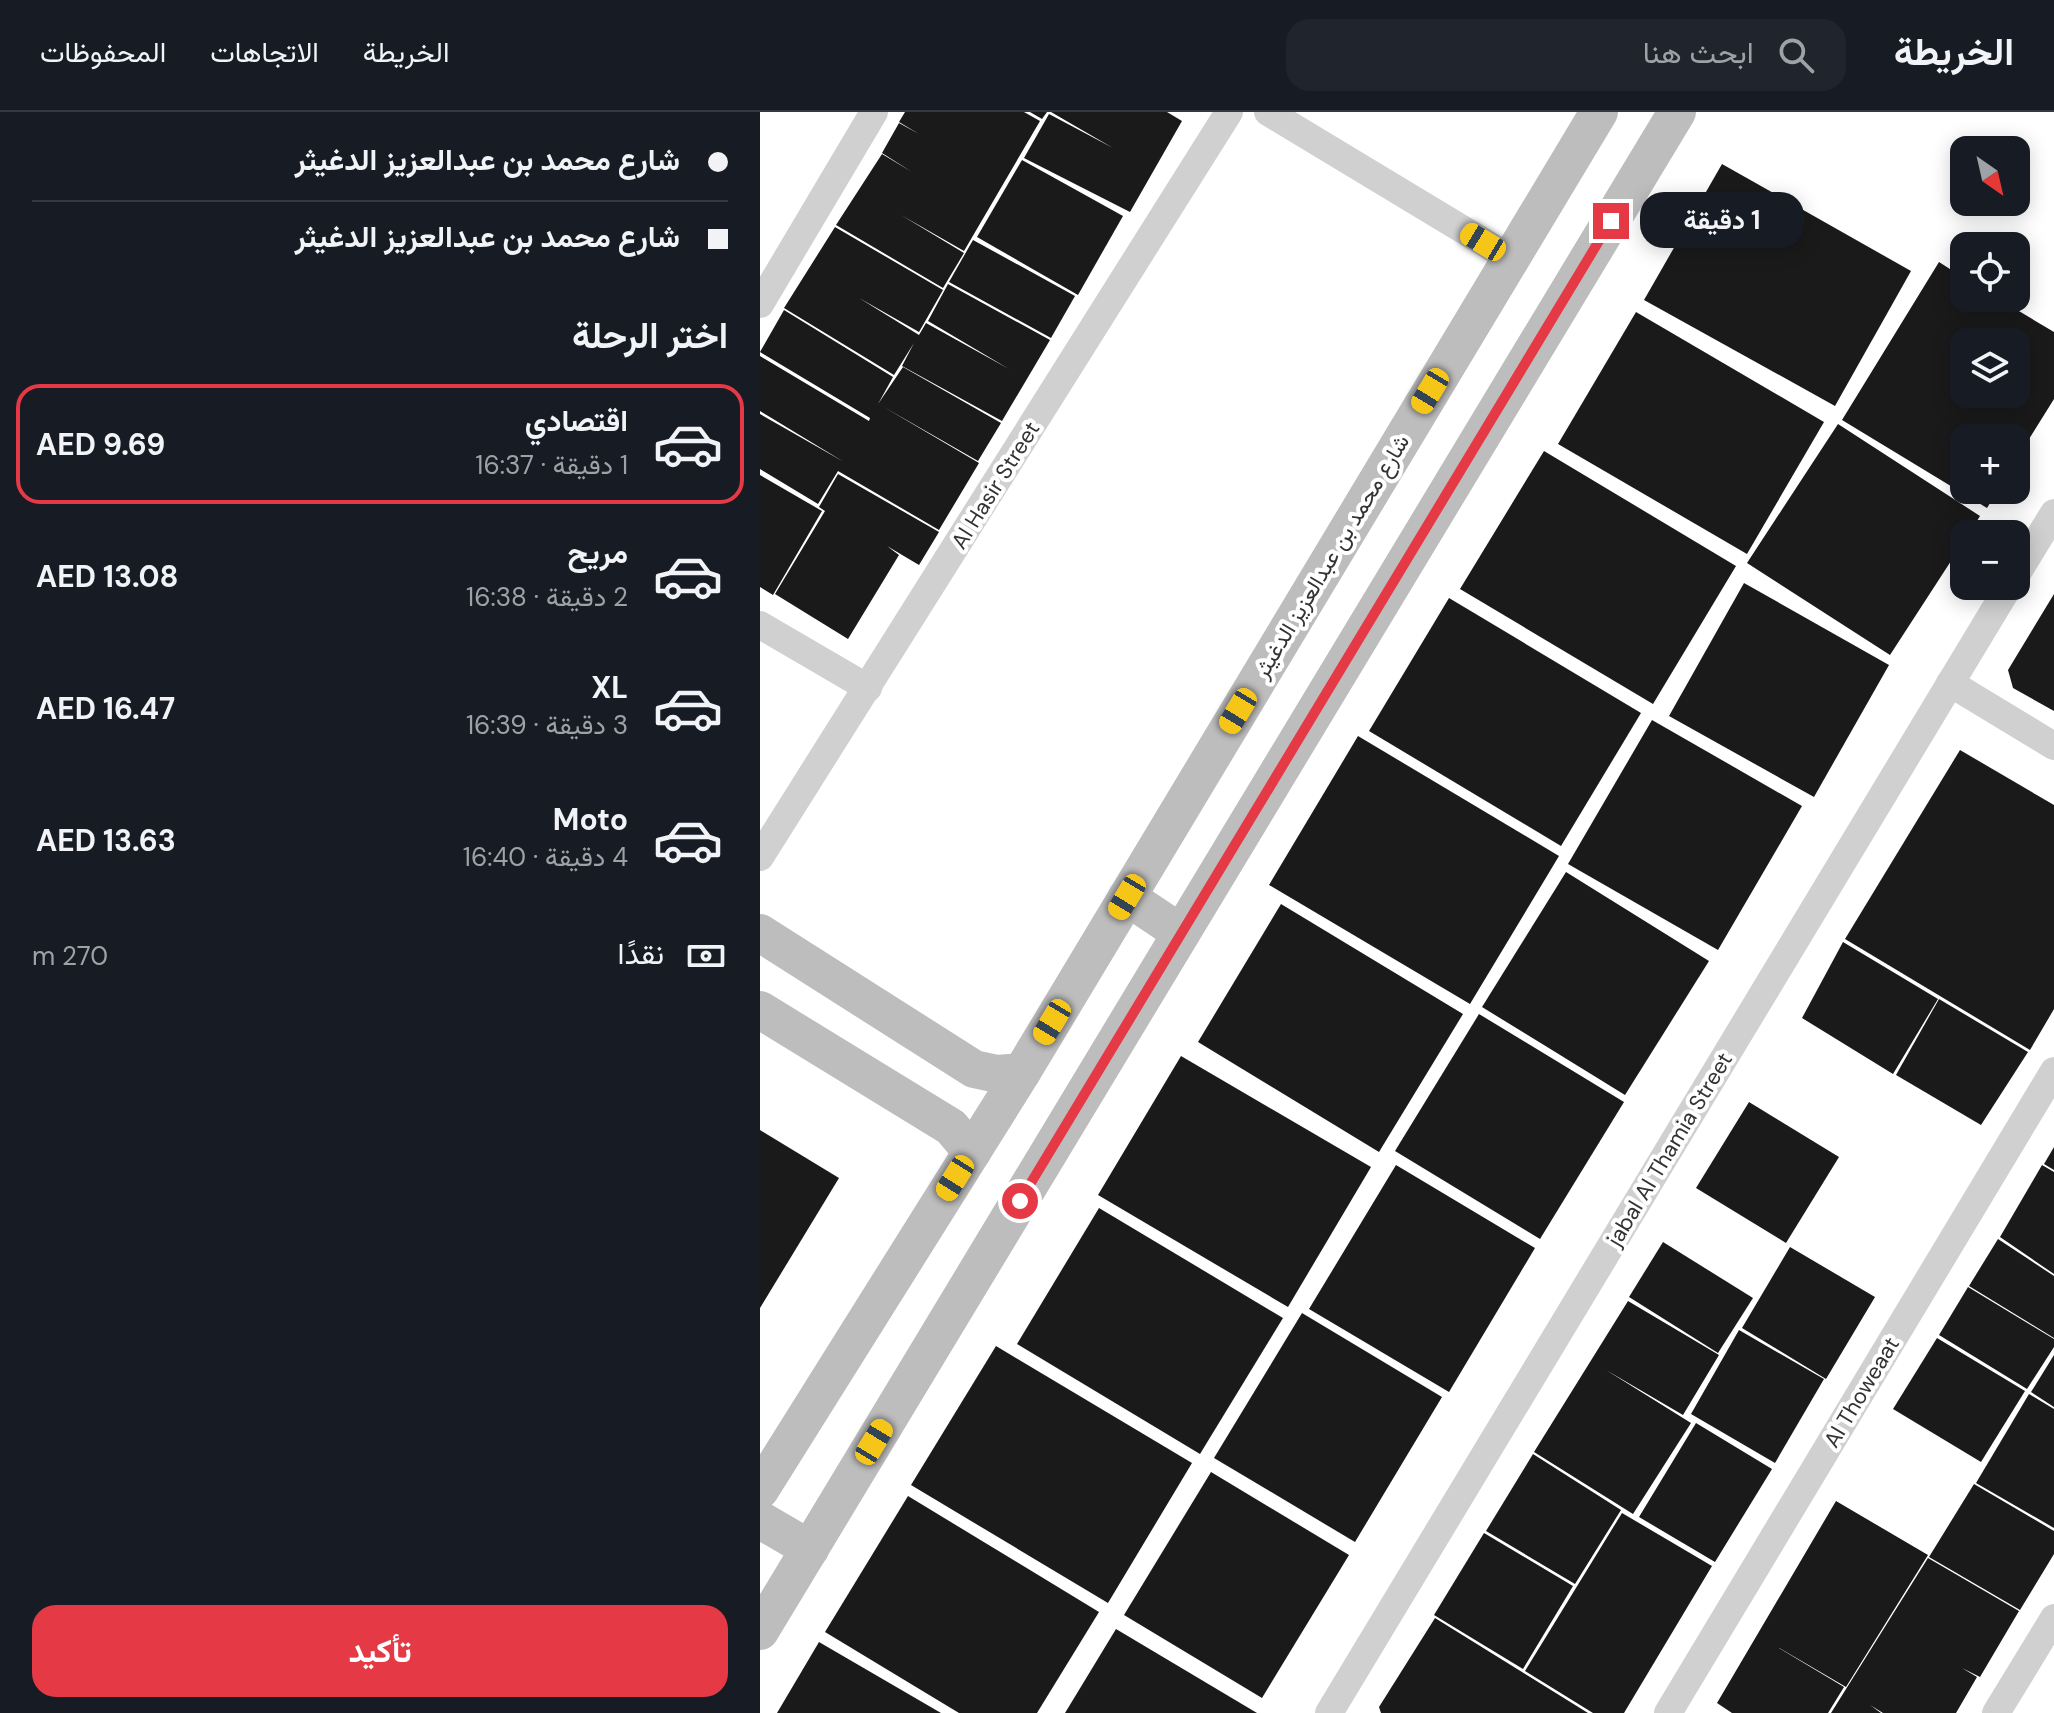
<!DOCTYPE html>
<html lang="ar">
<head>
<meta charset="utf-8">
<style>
  body { margin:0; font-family:"DM Sans",Vazirmatn,sans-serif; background:#20242c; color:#f1f3f6; direction:rtl; height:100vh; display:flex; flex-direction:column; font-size:30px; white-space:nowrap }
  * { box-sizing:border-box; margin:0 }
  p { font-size:26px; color:#9ea1a6 }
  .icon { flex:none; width:44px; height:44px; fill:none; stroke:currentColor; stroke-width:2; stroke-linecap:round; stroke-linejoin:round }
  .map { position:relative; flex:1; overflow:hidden; direction:ltr }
  .drawer { display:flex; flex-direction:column; background:#171b24; width:760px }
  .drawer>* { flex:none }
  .hud { display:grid; align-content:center; height:176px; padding:0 32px; background:#171b24 }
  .needle { width:52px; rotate:146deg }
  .tools { position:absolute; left:1190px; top:24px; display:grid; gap:16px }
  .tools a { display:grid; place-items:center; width:80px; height:80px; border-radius:16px; background:#171b24; box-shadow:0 4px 20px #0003; font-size:40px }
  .end { position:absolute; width:36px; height:36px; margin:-18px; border:10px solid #e63946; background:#fff; box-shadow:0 0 0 4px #fff }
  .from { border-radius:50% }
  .bubble { position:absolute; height:56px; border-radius:24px; background:#171b24; box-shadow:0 4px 20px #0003; font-size:26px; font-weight:700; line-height:56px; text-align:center; direction:rtl }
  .car { position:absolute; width:24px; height:48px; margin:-24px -12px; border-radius:10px; box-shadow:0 0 6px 2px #0007; background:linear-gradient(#f5c518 24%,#345 0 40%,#f5c518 0 76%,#345 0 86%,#f5c518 0) }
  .hud b { display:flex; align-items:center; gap:28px; height:76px; font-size:30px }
  .hud b+b { border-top:2px solid #363941 }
  .hud i { width:20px; height:20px; background:#f1f3f6 }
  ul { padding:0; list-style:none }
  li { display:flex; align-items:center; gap:24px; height:120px; margin:0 16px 12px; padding:0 16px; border:4px solid transparent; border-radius:24px }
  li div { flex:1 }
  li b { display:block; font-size:30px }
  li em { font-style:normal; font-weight:700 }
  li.on { border-color:#e63946 }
  li>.icon { width:72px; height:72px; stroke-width:1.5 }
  h2 { padding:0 32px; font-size:36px; line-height:96px }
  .pay { display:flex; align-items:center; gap:20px; height:88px; padding:0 32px; font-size:30px }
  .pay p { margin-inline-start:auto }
  .cta { display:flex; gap:16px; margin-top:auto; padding:16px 32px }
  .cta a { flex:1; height:92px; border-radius:24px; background:#e63946; color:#fff; font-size:32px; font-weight:700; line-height:92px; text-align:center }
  header { display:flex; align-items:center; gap:48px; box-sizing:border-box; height:112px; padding:0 40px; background:#171b24; border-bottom:2px solid #363941 }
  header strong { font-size:38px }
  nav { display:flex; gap:44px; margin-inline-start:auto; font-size:28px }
  .search { width:560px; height:72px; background:#20242c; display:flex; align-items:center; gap:20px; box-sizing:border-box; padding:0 28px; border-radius:24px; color:#9ea1a6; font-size:30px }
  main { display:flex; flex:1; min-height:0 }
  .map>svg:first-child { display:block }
  .building { fill:#1a1a1a; fill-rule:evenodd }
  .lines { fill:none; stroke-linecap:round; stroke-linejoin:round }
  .street { stroke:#d0d0d0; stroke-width:28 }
  .secondary { stroke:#bdbdbd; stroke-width:38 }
  .route { stroke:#e63946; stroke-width:10 }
  .labels { text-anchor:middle; stroke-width:8; stroke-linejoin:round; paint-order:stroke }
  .street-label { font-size:22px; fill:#333; stroke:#fff }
</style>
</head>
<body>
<header>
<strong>الخريطة</strong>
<div class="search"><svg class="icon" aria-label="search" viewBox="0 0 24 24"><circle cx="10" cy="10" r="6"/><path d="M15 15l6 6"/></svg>ابحث هنا</div>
<nav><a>الخريطة</a><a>الاتجاهات</a><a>المحفوظات</a></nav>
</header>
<main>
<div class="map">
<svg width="1294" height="1601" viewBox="0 0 1294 1601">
  <rect width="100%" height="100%" fill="#fff"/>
  <g class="building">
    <polygon points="145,0 264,0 280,9 204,139 141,103 204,141 183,176 76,113 122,42 152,60 122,41 139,11 159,22 139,10"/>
    <polygon points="270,0 287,0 282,7"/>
    <polygon points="291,0 407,0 422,9 370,100 264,46 289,2 353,36"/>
    <polygon points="262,48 363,104 318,183 217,125"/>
    <polygon points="962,52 1151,159 1075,294 884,188"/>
    <polygon points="75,115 183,178 159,220 99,186 159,223 166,211 249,257 168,209 188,172 290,228 242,309 142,254 154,231 134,263 24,196"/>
    <polygon points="213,128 315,184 291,226 189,170"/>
    <path d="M1179,150L1204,166V186H1237L1294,220V287L1256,348V326H1204V378H1238L1227,396L1082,308ZM1204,230H1256V282H1204Z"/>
    <polygon points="24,198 133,265 118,292 143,255 241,311 218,349 122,294 219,351 179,418 78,359 58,392 0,357 0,302 84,350 0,299 0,244 109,309 110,306 0,240"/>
    <polygon points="876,200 1064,310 987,442 798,332"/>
    <polygon points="1078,312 1220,404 1209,422 1204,422 1204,429 1130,543 987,451"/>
    <polygon points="784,339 976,454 893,592 700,477"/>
    <polygon points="78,362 179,420 159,453 127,434 139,443 88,527 15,482 65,399 59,395"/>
    <polygon points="0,363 62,399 13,483 0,475"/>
    <polygon points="984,471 1129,553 1054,685 909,604"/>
    <polygon points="1294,482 1294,599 1253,576 1248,558"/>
    <polygon points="689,486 881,601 801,734 609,619"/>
    <polygon points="892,608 1042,694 958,838 808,752"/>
    <polygon points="598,624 799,744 710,892 509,773"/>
    <polygon points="1200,638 1294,693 1294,897 1270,938 1085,827"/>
    <polygon points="806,760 949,849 865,983 722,895"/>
    <polygon points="521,792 703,902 619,1040 438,930"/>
    <polygon points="1083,830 1178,887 1133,962 1042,906"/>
    <polygon points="1179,887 1268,940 1221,1013 1136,963"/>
    <polygon points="719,902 864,990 780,1127 635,1039"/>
    <polygon points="421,944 611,1055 528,1195 338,1083"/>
    <polygon points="989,990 1079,1045 1026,1131 936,1076"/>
    <polygon points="0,1018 79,1066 0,1196"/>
    <polygon points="1294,1035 1294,1058 1284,1052"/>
    <polygon points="636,1053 775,1136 689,1280 549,1197"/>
    <polygon points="1282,1053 1294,1060 1294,1162 1240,1125"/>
    <polygon points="339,1096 523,1206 440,1342 257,1232"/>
    <polygon points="1238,1127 1294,1164 1294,1226 1209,1174"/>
    <polygon points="903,1130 993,1186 958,1241 869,1185"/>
    <polygon points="1030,1135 1115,1185 1066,1267 982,1216"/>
    <polygon points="1208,1175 1294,1227 1294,1235 1267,1277 1179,1223"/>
    <polygon points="868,1189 959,1243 923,1303 846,1258 931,1311 873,1402 774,1340"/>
    <polygon points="542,1201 682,1285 595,1430 454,1346"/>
    <polygon points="979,1218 1064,1267 1015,1351 931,1302"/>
    <polygon points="1177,1226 1265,1279 1221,1350 1133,1297"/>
    <polygon points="236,1234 432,1351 348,1491 151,1373"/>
    <polygon points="1294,1243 1294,1295 1271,1280"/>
    <polygon points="1269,1282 1294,1297 1294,1416 1216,1371"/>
    <polygon points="936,1311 1012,1357 955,1450 879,1405"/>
    <polygon points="773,1342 861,1398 815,1472 726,1419"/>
    <polygon points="451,1360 589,1443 502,1586 364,1503"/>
    <polygon points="1214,1372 1294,1419 1294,1442 1260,1498 1169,1445"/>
    <polygon points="148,1384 339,1500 277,1601 199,1601 65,1520"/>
    <polygon points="1076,1389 1168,1443 1086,1575 1009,1530 1084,1575 1068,1601 972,1601 957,1591"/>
    <polygon points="862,1401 952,1454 864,1601 833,1601 765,1559"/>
    <polygon points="724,1421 813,1474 763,1557 674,1503"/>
    <polygon points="1168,1446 1259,1499 1220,1565 1202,1556 1217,1565 1196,1601 1123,1601 1110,1593 1121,1601 1071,1601"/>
    <polygon points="675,1506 828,1601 621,1601 619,1595"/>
    <polygon points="356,1517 497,1601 305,1601"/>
    <polygon points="59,1530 181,1601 17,1601"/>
  </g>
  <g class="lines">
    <g class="street">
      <polyline points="508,0 750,146"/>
      <polyline points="0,192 114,0"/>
      <polyline points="1256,463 1294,401"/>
      <polyline points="0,513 108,576"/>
      <polyline points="1190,571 1294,634"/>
      <polyline points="0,745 469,0"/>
      <polyline points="569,1601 1249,474"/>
      <polyline points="908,1601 1294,959"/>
      <polyline points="1236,1601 1294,1506"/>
    </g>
    <g class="secondary">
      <polyline points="367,785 421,821"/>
      <polyline points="0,821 214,957 237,962 262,960"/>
      <polyline points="0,898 191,1015 212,1040"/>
      <polyline points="0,1378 262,960 839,0"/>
      <polyline points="0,1408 50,1437"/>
      <polyline points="0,1519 917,0"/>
    </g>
  </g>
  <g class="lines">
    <polyline class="route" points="260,1089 851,109"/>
  </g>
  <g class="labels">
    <g class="street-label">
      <text transform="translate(235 373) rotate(-58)" y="8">Al Hasir Street</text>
      <text transform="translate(571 444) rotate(-59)" y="8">شارع محمد بن عبدالعزيز الدغيثر</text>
      <text transform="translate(909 1037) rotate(-59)" y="8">jabal Al Thamia Street</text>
      <text transform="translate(1101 1280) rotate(-59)" y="8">Al Thoweaat</text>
    </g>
  </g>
</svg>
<div class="tools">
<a><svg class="needle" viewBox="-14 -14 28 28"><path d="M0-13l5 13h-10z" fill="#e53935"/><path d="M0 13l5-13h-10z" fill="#9ea1a6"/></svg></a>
<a><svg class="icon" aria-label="locate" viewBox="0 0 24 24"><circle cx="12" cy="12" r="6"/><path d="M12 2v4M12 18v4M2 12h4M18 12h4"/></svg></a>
<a><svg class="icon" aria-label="layers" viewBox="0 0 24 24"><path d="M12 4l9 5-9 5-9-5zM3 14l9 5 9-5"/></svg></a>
<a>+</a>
<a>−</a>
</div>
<i class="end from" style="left:260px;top:1089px"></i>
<i class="end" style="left:851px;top:109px"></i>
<div class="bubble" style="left:880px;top:80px;width:164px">1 دقيقة</div>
<i class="car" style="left:723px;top:130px;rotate:301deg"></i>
<i class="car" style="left:670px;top:279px;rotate:211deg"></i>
<i class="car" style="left:478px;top:599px;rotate:211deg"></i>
<i class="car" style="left:367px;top:785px;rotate:211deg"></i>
<i class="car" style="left:292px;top:910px;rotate:211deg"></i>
<i class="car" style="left:195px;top:1066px;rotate:212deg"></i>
<i class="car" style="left:114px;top:1330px;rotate:31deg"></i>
</div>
<section class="drawer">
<div class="hud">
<b><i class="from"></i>شارع محمد بن عبدالعزيز الدغيثر</b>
<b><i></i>شارع محمد بن عبدالعزيز الدغيثر</b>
</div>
<h2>اختر الرحلة</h2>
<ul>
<li class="on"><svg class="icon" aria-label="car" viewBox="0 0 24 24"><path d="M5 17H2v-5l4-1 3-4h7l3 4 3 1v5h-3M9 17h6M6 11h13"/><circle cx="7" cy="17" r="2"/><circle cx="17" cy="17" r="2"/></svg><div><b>اقتصادي</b><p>1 دقيقة · 16:37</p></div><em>AED 9.69</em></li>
<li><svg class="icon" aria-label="car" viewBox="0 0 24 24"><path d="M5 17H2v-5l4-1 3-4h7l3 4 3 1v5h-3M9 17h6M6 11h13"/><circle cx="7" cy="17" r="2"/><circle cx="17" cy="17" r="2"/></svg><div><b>مريح</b><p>2 دقيقة · 16:38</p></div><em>AED 13.08</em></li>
<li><svg class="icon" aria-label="car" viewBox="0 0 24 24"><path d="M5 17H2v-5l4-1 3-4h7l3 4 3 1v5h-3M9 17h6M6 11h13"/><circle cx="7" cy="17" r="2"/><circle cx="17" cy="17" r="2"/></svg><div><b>XL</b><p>3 دقيقة · 16:39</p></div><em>AED 16.47</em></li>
<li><svg class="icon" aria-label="car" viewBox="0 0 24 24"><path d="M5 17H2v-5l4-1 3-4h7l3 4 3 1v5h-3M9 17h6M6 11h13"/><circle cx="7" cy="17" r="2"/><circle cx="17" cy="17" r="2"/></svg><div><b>Moto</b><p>4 دقيقة · 16:40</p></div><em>AED 13.63</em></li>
</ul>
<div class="pay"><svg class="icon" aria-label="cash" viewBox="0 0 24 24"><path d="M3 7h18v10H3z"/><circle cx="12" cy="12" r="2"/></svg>نقدًا<p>270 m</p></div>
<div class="cta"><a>تأكيد</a></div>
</section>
</main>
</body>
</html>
